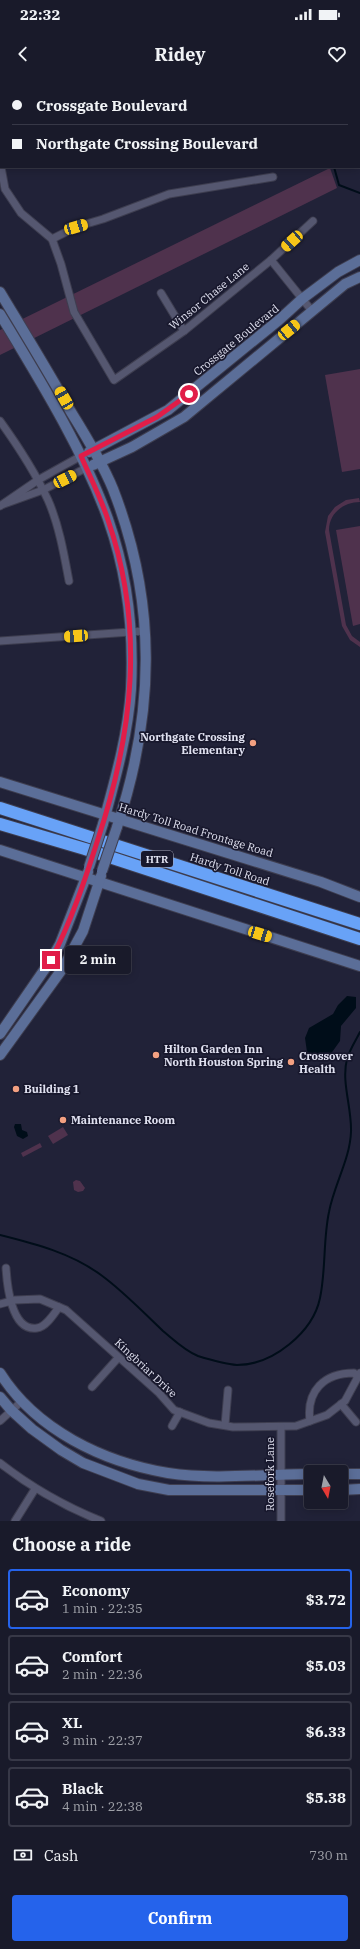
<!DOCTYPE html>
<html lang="en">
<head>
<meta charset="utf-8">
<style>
  body { margin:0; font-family:"IBM Plex Serif",serif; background:#222332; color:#f1f3f6; height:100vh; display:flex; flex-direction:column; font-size:15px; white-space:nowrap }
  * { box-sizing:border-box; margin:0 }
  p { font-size:13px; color:#9fa1a8 }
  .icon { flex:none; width:22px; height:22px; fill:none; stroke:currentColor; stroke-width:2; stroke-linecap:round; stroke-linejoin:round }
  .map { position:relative; height:1441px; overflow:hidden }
  .side { display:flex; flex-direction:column; background:#191a2a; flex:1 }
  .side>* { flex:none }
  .banner { position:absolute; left:0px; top:0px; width:360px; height:88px; box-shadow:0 2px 10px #0003,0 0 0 1px #373847; display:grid; align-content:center; height:88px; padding:0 12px; background:#191a2a }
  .needle { width:26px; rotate:170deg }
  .fabs { position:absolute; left:304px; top:1385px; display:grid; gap:8px }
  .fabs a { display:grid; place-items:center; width:44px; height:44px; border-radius:4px; background:#191a2a; box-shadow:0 2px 10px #0003,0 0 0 1px #373847; font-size:20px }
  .end { position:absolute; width:18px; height:18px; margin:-9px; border:5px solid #e11d48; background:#fff; box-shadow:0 0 0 2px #fff }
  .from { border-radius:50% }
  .bubble { position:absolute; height:28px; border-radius:4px; background:#191a2a; box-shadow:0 2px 10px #0003,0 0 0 1px #373847; font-size:13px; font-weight:700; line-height:28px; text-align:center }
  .car { position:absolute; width:12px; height:24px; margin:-12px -6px; border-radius:5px; box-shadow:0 0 3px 1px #0007; background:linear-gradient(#f5c518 24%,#345 0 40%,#f5c518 0 76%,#345 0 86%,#f5c518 0) }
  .banner b { display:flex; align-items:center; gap:14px; height:38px; font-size:15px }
  .banner b+b { border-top:1px solid #373847 }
  .banner i { width:10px; height:10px; background:#f1f3f6 }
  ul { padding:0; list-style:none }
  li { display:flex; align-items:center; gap:12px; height:60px; margin:0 8px 6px; padding:0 4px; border:2px solid #373847; border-radius:4px }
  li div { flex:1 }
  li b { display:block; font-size:15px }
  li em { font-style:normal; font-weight:700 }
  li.active { border-color:#2563eb }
  li>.icon { width:36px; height:36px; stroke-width:1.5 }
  h2 { padding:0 12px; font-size:18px; line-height:48px }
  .pay { display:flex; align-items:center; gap:10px; height:44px; padding:0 12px; font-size:15px }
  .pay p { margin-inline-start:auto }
  .cta { display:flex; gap:8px; margin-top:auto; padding:8px 12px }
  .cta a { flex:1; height:46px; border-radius:4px; background:#2563eb; color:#fff; font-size:16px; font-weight:700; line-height:46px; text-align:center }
  .status { display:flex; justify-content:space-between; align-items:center; height:28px; padding:0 20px; background:#191a2a; direction:ltr }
  .status svg { height:11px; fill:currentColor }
  header { display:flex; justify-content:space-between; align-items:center; height:52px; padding:0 12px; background:#191a2a; font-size:18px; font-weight:700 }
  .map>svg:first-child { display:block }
  .green { fill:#4f324d }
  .water { fill:#000d19 }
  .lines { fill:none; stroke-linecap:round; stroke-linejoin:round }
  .stream { stroke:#000d19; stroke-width:2 }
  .street-casing { stroke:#3e3e50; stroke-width:9 }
  .secondary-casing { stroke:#3e3e50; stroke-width:12 }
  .highway-casing { stroke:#3e3e50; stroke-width:14 }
  .street { stroke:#555770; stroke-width:7 }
  .secondary { stroke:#5b6e98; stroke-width:10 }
  .highway { stroke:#68a2f7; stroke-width:12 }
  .secondary-bridge-casing { stroke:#3e3e50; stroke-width:12; stroke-linecap:butt }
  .secondary-bridge { stroke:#5b6e98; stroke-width:10 }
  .route { stroke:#e11d48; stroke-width:5 }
  .poi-dot { fill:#f3a081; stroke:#18182d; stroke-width:1.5 }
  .labels { text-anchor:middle; stroke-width:3.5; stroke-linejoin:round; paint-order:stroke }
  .shield { fill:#18182d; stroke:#a4a5b6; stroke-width:1 }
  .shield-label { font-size:10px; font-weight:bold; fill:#e0e1f0 }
  .street-label { font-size:11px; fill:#e0e1f0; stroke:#18182d }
  .poi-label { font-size:11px; font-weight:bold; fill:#e0e1f0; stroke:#18182d; text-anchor:start }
</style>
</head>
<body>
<div class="status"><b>22:32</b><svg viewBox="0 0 49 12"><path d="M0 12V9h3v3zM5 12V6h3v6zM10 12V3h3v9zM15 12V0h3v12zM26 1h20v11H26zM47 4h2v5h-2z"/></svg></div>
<header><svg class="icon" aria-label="back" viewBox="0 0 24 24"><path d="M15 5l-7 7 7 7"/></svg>Ridey<svg class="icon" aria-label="heart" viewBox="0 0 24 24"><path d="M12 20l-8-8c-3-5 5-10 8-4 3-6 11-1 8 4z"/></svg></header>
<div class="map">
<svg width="360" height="1441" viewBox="0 0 360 1441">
  <rect width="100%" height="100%" fill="#212238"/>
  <g class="green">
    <polygon points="330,88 337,108 0,275 0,250"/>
    <polygon points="360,289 360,389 342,392 325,295"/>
    <path d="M359,418L360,422C344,422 329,433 329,450L346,545L352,556L360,562V567L350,560L342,546L325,452L328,436L335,427L346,420Z"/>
    <polygon points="360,446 360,544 353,546 336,450"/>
    <polygon points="63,1047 68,1055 53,1064 48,1056"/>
    <polygon points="40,1063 42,1067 23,1077 21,1073"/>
    <polygon points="76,1100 80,1101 85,1108 83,1111 78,1112 74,1110 73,1102"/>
  </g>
  <g class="water">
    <polygon points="347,916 356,917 356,928 341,946 340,961 330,975 316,977 307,972 305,958 309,948 333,934 338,925"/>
    <polygon points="15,1044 21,1044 22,1050 27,1052 28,1056 23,1059 17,1056 14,1047"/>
  </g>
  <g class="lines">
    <g class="stream">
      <polyline points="314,0 315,1"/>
      <polyline points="334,87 339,105 360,113"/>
      <path d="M0,1155C36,1164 71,1173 101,1195C123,1211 143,1232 163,1251C174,1260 185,1271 198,1276C211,1280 224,1284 237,1285C273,1285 313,1252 320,1218C326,1190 323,1160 329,1132C334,1105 350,1079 351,1052C352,1028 341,1002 347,979C350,969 356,960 360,952"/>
    </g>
    <g class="street-casing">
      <g id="street">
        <polyline points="0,75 1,75"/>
        <polyline points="1,87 5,109 21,133 52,159 61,184 74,232 114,300 184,251 271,180 313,141"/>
        <polyline points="52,159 76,147 103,139 169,114 273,97"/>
        <polyline points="271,180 312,231"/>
        <polyline points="161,213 184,251"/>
        <path d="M0,341C18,366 35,392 48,420C59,445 64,474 69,501"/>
        <polyline points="4,424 43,410 86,388"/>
        <polyline points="0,426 38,400 81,376"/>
        <polyline points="0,561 145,551"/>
        <path d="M6,1188C7,1204 11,1252 37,1248C46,1247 54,1234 59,1227"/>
        <polyline points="0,1224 15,1220 40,1219 66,1230 159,1313 174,1330 209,1343 233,1347 296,1346 327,1335 345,1321 360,1293"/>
        <polyline points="92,1307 118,1278"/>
        <polyline points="341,1324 356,1342"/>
        <polyline points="0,1341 21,1322"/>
        <path d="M310,1341C306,1311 324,1293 354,1293L358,1297"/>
        <polyline points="225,1345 228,1310"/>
        <polyline points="172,1346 180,1332"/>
        <polyline points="281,1347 281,1441"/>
        <path d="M0,1383C32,1408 64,1426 101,1441"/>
        <polyline points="15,1441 35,1409"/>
      </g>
    </g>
    <g class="secondary-casing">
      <g id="secondary">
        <path d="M0,212C24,252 48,291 71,332C86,356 102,382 113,409C157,522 155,632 117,747"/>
        <path d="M0,234C38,297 83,369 108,439C127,493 134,552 131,609C128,655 115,700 103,744"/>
        <polyline points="89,372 168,330 279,240 302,219 338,192 360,180"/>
        <polyline points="93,385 132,367 184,337 345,204 360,197"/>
        <polyline points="0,702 321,802 360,817"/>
        <polyline points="0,770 360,886"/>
        <polyline points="0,954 51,880 60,864 88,792"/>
        <polyline points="0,975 63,888 83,851 101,796"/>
        <path d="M0,1293C36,1350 103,1382 168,1393C215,1400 264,1394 311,1394"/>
        <polyline points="0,1317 11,1330 32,1349 61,1370 83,1383 138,1404 169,1410 311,1410"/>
        <polyline points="341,1394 360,1394"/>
        <polyline points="341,1410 360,1409"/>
      </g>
    </g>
    <g class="highway-casing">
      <g id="highway">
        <polyline points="0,728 360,844"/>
        <polyline points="0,744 85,769 360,859"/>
      </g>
    </g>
    <use href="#street" class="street"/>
    <use href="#secondary" class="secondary"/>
    <use href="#highway" class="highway"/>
    <g class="secondary-bridge-casing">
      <g id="secondary-bridge">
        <polyline points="89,787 103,744"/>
        <polyline points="102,791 117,747"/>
      </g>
    </g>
    <use href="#secondary-bridge" class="secondary-bridge"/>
  </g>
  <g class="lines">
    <path class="route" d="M51,880C71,842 85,800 98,759C133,653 145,547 108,440C101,418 90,397 81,376L157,337L189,314"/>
  </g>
  <g class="poi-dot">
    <circle cx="253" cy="663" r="4"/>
    <circle cx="156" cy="975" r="4"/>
    <circle cx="291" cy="982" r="4"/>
    <circle cx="16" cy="1009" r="4"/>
    <circle cx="63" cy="1040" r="4"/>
  </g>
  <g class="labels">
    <rect class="shield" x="141" y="771" width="32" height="16" rx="3"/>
    <g class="shield-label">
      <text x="157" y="783">HTR</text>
    </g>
    <g class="street-label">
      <text transform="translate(209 216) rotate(-39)" y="4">Winsor Chase Lane</text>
      <text transform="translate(236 260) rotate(-39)" y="4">Crossgate Boulevard</text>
      <text transform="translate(196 750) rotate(17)" y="4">Hardy Toll Road Frontage Road</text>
      <text transform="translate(230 789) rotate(18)" y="4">Hardy Toll Road</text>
      <text transform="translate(146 1288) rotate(43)" y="4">Kingbriar Drive</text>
      <text transform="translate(270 1394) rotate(-90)" y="4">Rosefork Lane</text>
    </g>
    <g class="poi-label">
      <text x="245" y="661" text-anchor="end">Northgate Crossing<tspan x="245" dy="13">Elementary</tspan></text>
      <text x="164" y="973">Hilton Garden Inn<tspan x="164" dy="13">North Houston Spring</tspan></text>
      <text x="299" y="980">Crossover<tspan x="299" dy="13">Health</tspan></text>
      <text x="24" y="1013">Building 1</text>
      <text x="71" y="1044">Maintenance Room</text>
    </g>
  </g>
</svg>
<div class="fabs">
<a><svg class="needle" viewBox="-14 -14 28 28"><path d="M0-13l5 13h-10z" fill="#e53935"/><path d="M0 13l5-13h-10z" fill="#9fa1a8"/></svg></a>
</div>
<i class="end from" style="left:189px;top:314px"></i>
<i class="end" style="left:51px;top:880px"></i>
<div class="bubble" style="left:65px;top:866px;width:66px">2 min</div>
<i class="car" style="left:76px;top:147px;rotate:74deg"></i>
<i class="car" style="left:292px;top:161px;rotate:228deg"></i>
<i class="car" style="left:289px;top:250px;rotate:51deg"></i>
<i class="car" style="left:64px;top:318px;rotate:330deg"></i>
<i class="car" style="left:65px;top:399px;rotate:63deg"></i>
<i class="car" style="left:76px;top:556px;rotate:266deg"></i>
<i class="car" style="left:260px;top:854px;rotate:107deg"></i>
<div class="banner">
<b><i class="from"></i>Crossgate Boulevard</b>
<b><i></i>Northgate Crossing Boulevard</b>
</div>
</div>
<section class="side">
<h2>Choose a ride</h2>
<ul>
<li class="active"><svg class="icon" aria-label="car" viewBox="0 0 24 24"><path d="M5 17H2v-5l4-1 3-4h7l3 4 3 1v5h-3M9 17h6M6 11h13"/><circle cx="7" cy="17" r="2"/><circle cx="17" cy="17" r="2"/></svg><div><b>Economy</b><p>1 min · 22:35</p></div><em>$3.72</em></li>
<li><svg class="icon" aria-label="car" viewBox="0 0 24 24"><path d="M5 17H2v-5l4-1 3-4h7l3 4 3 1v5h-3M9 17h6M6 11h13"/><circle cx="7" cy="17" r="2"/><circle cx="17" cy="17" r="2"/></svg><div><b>Comfort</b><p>2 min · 22:36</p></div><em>$5.03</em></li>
<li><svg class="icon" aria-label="car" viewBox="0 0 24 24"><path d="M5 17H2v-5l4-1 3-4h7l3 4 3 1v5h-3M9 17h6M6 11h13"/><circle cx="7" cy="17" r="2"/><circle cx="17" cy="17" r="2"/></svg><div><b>XL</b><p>3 min · 22:37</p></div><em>$6.33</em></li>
<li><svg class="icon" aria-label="car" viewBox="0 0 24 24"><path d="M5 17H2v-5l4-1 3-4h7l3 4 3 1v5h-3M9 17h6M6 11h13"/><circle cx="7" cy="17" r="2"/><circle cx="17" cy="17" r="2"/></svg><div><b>Black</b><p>4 min · 22:38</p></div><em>$5.38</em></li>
</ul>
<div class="pay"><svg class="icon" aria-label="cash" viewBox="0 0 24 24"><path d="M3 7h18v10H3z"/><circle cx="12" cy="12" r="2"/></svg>Cash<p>730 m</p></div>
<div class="cta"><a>Confirm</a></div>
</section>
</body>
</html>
